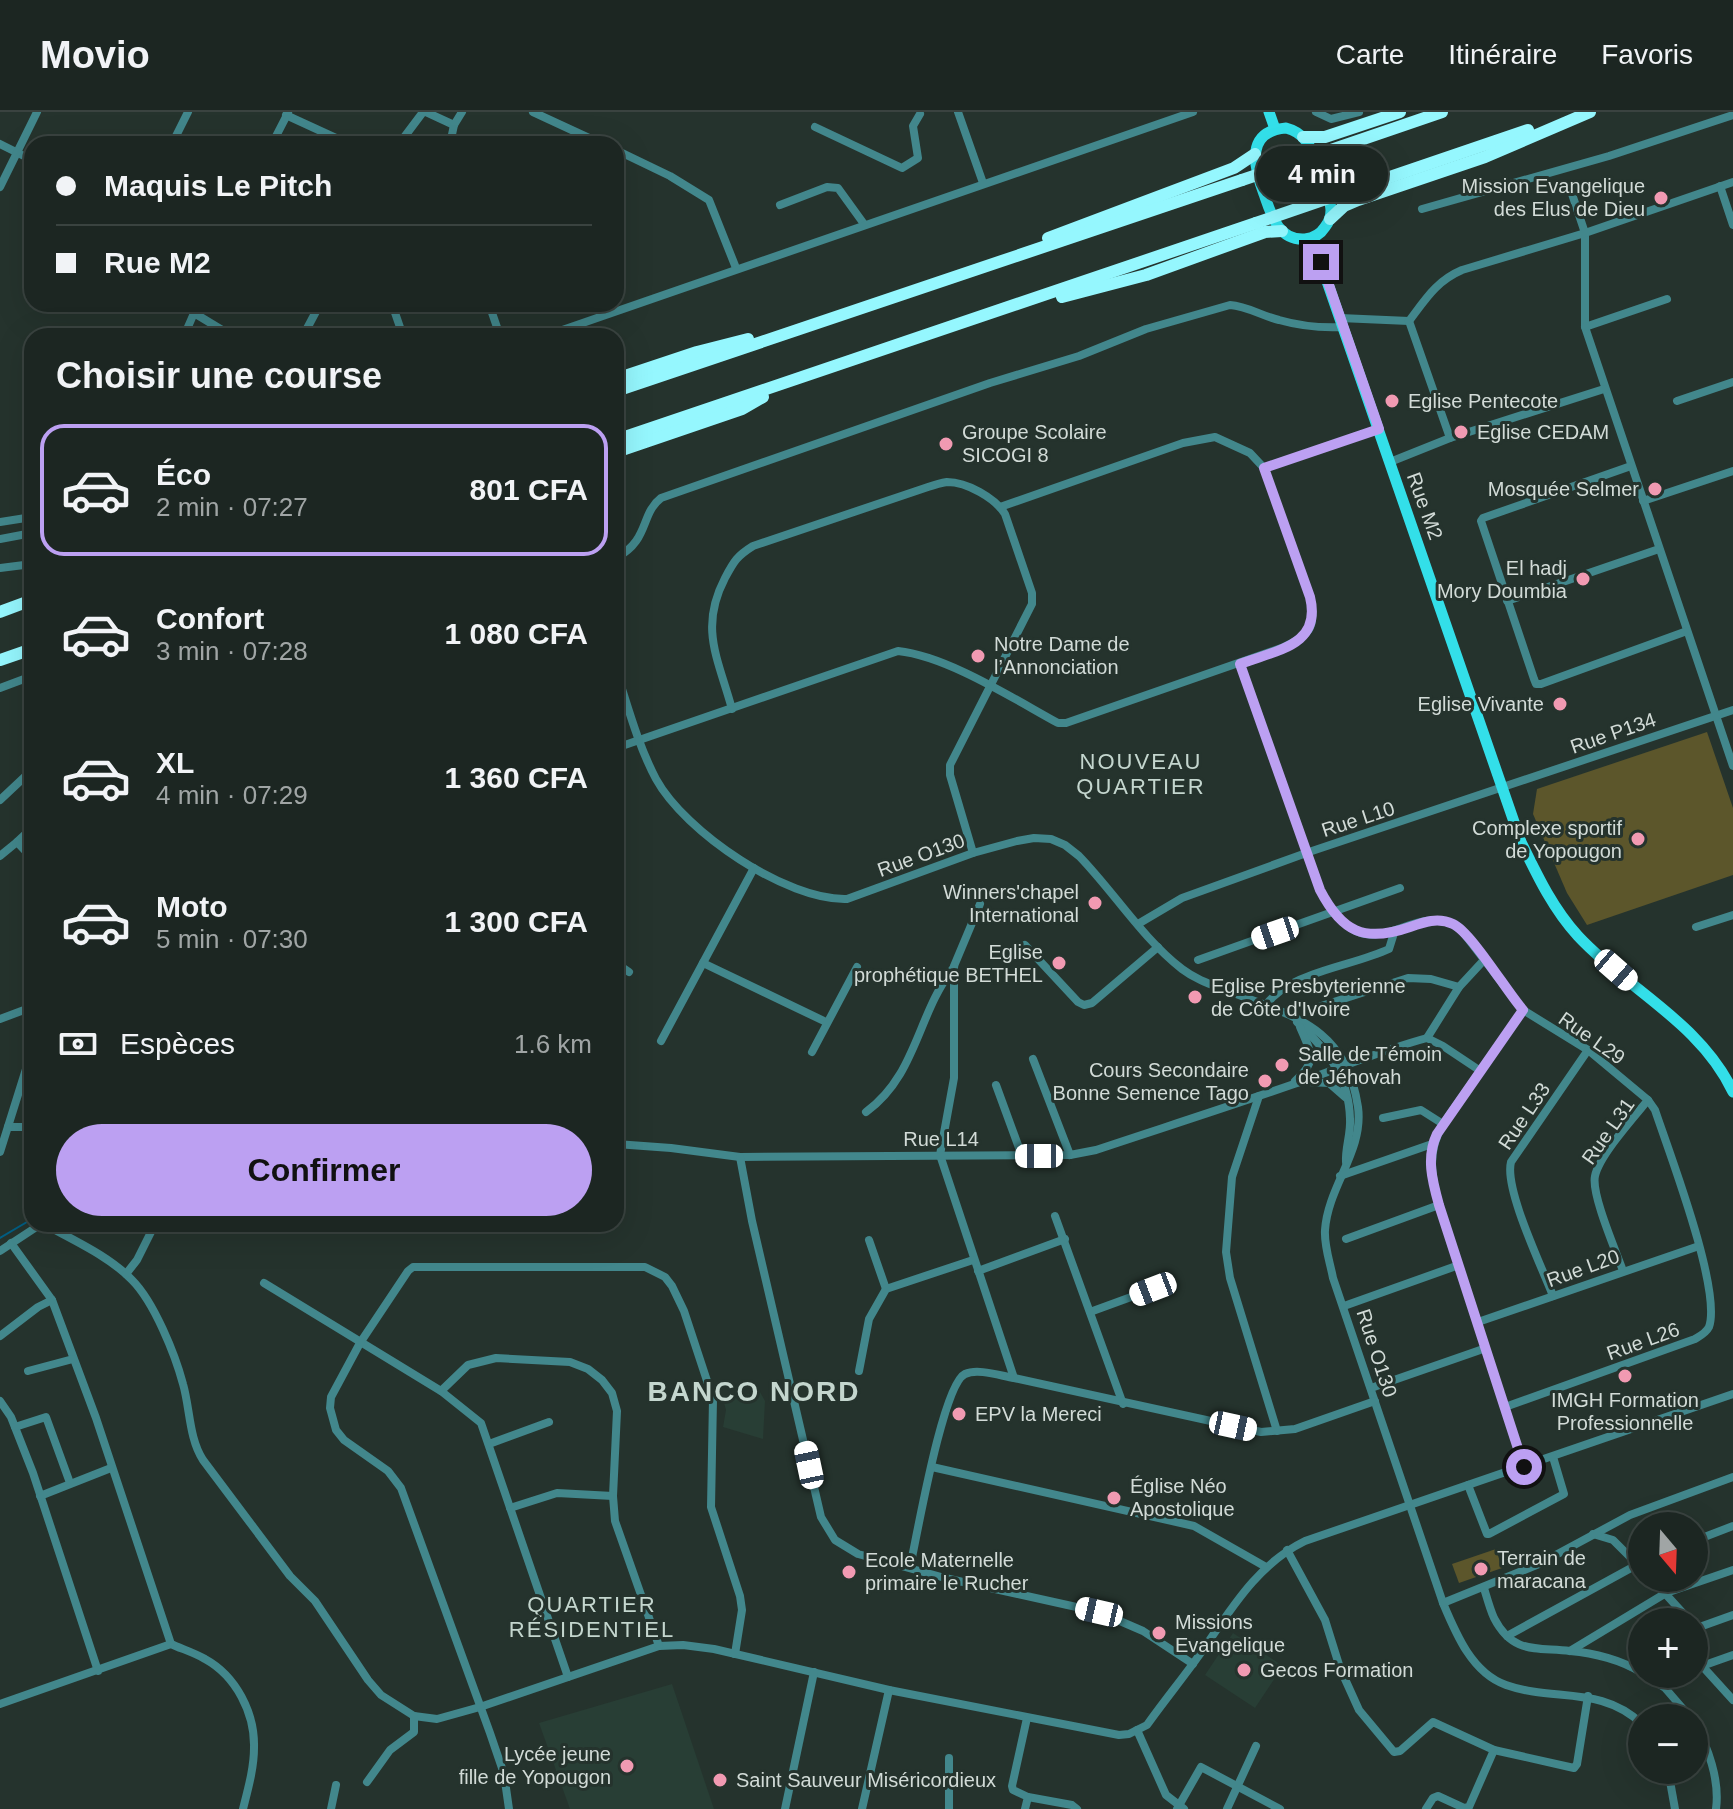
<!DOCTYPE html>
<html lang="fr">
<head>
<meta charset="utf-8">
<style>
  body { margin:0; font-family:Helvetica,sans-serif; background:#29322f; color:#f1f3f6; height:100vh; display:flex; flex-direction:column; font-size:30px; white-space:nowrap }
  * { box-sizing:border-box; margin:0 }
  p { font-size:26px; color:#a0a5a5 }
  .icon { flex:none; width:44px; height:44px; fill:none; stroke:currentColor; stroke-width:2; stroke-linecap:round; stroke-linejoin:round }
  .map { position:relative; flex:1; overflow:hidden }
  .drawer { position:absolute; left:24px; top:216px; width:600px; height:904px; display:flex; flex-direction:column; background:#1c2622; border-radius:24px; box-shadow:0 8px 32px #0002,0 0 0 2px #3a4340 }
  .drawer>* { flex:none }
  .guide { position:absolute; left:24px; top:24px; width:600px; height:176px; border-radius:24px; box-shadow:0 8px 32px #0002,0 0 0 2px #3a4340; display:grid; align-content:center; height:176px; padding:0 32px; background:#1c2622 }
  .needle { width:52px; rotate:161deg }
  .tools { position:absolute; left:1628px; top:1400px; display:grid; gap:16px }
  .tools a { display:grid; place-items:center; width:80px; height:80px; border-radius:50%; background:#1c2622; box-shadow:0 8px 32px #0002,0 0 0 2px #3a4340; font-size:40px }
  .end { position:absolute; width:36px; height:36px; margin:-18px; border:10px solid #bca0f2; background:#111; box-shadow:0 0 0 4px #111 }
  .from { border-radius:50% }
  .bubble { position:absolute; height:56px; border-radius:28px; background:#1c2622; box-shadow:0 8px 32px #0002,0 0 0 2px #3a4340; font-size:26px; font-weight:600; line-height:56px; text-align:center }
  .car { position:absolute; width:24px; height:48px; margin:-24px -12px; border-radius:10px; box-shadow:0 0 6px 2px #0007; background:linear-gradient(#fff 24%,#345 0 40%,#fff 0 76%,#345 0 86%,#fff 0) }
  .guide b { display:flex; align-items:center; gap:28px; height:76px; font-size:30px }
  .guide b+b { border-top:2px solid #3a4340 }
  .guide i { width:20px; height:20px; background:#f1f3f6 }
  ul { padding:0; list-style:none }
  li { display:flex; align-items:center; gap:24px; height:132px; margin:0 16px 12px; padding:0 16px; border:4px solid transparent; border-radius:24px }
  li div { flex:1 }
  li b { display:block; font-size:30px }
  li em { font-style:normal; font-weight:600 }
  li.current { border-color:#bca0f2 }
  li>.icon { width:72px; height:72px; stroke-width:1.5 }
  h2 { padding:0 32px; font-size:36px; line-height:96px }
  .pay { display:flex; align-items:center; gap:20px; height:88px; padding:0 32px; font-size:30px }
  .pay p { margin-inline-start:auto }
  .primary-button { display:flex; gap:16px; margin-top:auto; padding:16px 32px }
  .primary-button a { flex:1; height:92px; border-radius:48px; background:#bca0f2; color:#111; font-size:32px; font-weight:600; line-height:92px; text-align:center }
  header { display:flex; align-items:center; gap:48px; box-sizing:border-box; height:112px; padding:0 40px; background:#1c2622; border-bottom:2px solid #3a4340 }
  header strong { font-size:38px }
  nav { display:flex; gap:44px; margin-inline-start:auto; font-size:28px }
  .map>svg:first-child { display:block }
  .built { fill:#283e35 }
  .green { fill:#5c562b }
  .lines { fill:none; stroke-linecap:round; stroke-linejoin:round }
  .stream { stroke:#025e83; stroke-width:2 }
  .minor { stroke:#42878c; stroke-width:8 }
  .major { stroke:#33dfe9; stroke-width:11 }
  .highway { stroke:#95f7fe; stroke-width:12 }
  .highway-bridge { stroke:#95f7fe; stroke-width:12 }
  .route { stroke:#bca0f2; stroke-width:10 }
  .poi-dot { fill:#f19ab2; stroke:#25332d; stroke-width:3 }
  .labels { text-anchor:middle; stroke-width:6; stroke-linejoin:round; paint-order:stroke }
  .poi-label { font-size:20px; fill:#d2dbd7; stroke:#25332d; text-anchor:start }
  .street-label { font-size:20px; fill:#d2dbd7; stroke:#25332d }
  .neighbourhood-label { font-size:22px; letter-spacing:2px; fill:#c4d6ce; stroke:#25332d }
  .district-label { font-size:28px; font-weight:bold; letter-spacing:2px; fill:#c4d6ce; stroke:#25332d }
</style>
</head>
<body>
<header>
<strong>Movio</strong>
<nav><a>Carte</a><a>Itinéraire</a><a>Favoris</a></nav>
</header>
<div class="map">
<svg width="1733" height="1697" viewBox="0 0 1733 1697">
  <rect width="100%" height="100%" fill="#25332d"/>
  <g class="built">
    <polygon points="760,1280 765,1289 763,1327 723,1315 726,1298 723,1287"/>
    <polygon points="1233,1521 1283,1554 1255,1596 1205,1563"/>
    <polygon points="672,1572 714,1697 570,1697 539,1611"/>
  </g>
  <g class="green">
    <polygon points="1707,620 1733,696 1733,763 1587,813 1567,781 1533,702 1537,677"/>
    <polygon points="1496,1437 1502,1456 1459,1471 1452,1452"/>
  </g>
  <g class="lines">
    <polyline class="stream" points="0,1126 32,1107"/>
    <g class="minor">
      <polyline points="426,0 454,13"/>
      <polyline points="533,0 602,32"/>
      <polyline points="958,0 983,71"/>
      <polyline points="1316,0 1331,7 1359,0"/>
      <polyline points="286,3 349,32"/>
      <polyline points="815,15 902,56 918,46 913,14 920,2"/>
      <polyline points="0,32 32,48"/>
      <polyline points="172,32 188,0"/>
      <polyline points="272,32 288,1"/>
      <polyline points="399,32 423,0"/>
      <polyline points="450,32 454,13 462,0"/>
      <polyline points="616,38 670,64 709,88 736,156"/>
      <polyline points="1720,74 1733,113"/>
      <polyline points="0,75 37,0"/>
      <polyline points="1570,76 1585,121 1585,215 1733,654"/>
      <polyline points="780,93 827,75 838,76 864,112"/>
      <polyline points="1422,97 1609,44 1733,3"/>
      <polyline points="392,192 403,224"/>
      <polyline points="489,192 500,224"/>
      <polyline points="194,201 232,224"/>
      <polyline points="1340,206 1409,209"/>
      <path d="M1409,209C1425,188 1436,169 1462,158L1585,121L1733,70"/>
      <polyline points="1409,209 1450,326"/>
      <polyline points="1585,215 1667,187"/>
      <polyline points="184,224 198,192"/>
      <polyline points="303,224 320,192"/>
      <polyline points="545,224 1193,0"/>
      <polyline points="1677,289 1733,270"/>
      <polyline points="1390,350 1450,326 1604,277"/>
      <polyline points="1631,354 1483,406 1481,409 1534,567 1536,572 1541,572 1687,519"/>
      <polyline points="1264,356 1379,317"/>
      <polyline points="1643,389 1733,359"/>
      <polyline points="0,410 32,405"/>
      <polyline points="0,427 32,421"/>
      <path d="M616,446C650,428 640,402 661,386L990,271L1079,244L1146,217L1230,193C1247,194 1262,204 1279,208C1300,214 1322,216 1343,215"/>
      <polyline points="0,456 32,452"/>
      <polyline points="1507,489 1659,437"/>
      <path d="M1240,552L1320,778C1369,871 1407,785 1459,815L1523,898L1588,938L1648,988L1655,998C1669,1040 1722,1178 1709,1215C1706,1221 1700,1224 1695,1227L1505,1295"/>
      <path d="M616,558C628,595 638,633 656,667C685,720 787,789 847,787L973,741L1017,729L1034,726L1051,727L1065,733L1079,744C1114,780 1142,826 1182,857C1195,867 1210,872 1226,878C1291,904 1346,913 1358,995C1364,1039 1328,1074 1325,1118C1324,1134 1330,1150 1333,1166L1443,1491C1456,1522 1472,1561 1506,1573C1554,1590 1601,1573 1642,1612"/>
      <polyline points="0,576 32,564"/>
      <path d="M732,597C718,546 699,516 725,466C734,449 737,444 753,434L928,375C934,373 941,371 947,370C967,370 995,386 1005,402L1032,481V492L950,653V663L973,741"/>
      <path d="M616,636L898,539C947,544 1014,587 1058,611H1066L1284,535C1310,523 1317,515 1310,485L1264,356L1250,341L1215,325L1183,331L1000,395"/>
      <polyline points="0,688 32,658"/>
      <polyline points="17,730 32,716"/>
      <polyline points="0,744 17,730 32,746"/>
      <polyline points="980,792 954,854 954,966 940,1043 1014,1266"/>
      <polyline points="1138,812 1182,786 1309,740 1733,598"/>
      <polyline points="1696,815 1733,803"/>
      <polyline points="1025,833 1078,890 1084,893 1092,891 1158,835"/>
      <polyline points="1198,848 1400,776"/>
      <polyline points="616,851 629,860"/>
      <polyline points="703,851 826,910"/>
      <path d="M1265,894C1290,859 1351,855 1389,837L1394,821"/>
      <polyline points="1312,897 1408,866 1431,867 1459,875"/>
      <path d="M1523,898L1443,1012C1427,1040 1431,1063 1439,1093L1524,1355"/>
      <polyline points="0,907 32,895"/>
      <path d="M1297,910C1327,938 1349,964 1350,1007C1351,1022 1345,1036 1346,1050"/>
      <polyline points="1427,926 1459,875 1484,848"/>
      <polyline points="661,929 754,756"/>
      <polyline points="812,940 857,855"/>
      <polyline points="1033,947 1070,1043"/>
      <path d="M1295,969C1319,949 1310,939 1300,915"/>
      <polyline points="1308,970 1329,971 1345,985"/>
      <polyline points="996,973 1022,1044"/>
      <polyline points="1259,984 1232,1065 1226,1140 1230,1166 1277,1319"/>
      <path d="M866,1000C917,963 917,902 954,855"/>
      <polyline points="1383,1006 1421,998 1443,1012"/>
      <polyline points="8,1015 32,1015"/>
      <path d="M616,1032L671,1036L740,1045L1070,1043L1096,1038C1162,1016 1228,995 1294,972C1338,957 1382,938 1427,926L1443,934L1479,958"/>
      <polyline points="0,1040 32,938"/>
      <polyline points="740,1045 752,1109 821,1405 835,1428 858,1442 945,1466 1099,1500 1143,1519 1193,1552"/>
      <polyline points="1340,1064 1432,1032"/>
      <polyline points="1055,1104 1123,1292"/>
      <path d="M44,1112C73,1128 109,1144 132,1168C154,1190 175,1242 183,1272C190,1296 189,1327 203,1348L290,1464L315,1489L368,1568L381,1583L414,1604L437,1607L480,1595L659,1534L683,1533L714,1537L889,1578L1119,1623L1129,1622L1147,1613C1164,1589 1183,1566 1200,1542C1230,1499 1256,1453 1305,1429L1733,1282"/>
      <polyline points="1346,1127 1439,1093"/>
      <polyline points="869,1128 886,1177"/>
      <polyline points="11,1131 52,1188 96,1306 171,1532"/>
      <polyline points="0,1139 41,1112"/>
      <polyline points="978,1159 1065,1127"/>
      <path d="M1623,1159C1616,1139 1591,1082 1595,1064C1599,1044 1634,1005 1648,988"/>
      <polyline points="126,1162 137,1148 155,1112"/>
      <polyline points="264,1171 441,1279 481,1311 568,1565"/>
      <path d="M1553,1184C1542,1155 1504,1077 1511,1050L1588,938"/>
      <polyline points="1344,1194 1459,1153"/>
      <polyline points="1090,1200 1153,1177"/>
      <polyline points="1478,1210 1699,1134"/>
      <polyline points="0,1224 38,1195 52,1188"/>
      <polyline points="28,1259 73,1247"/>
      <polyline points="859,1259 869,1207 886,1177 973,1148"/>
      <polyline points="1371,1276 1486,1236"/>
      <polyline points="441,1279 468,1253 496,1246 570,1250 588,1257 602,1268 612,1281 617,1299 613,1384 615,1409 659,1534"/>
      <polyline points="0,1289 11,1305 33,1361 98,1559"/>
      <polyline points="15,1315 46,1305 70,1371"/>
      <polyline points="489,1332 549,1310"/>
      <polyline points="932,1355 1194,1414 1266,1455"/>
      <polyline points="1468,1373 1487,1422 1489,1422 1564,1382 1553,1345"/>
      <polyline points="40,1384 111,1356"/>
      <polyline points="510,1396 557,1381 613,1384"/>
      <polyline points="1593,1422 1613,1428 1642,1457"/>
      <polyline points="1694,1429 1733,1414"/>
      <polyline points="1287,1438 1325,1508 1340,1556 1359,1598 1394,1640 1400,1639 1433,1610 1494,1638 1574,1656 1577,1652 1588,1584"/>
      <path d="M910,1455C917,1424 943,1272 965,1262C978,1256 1001,1264 1014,1266L1261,1320L1295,1317L1375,1289"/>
      <polyline points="1651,1466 1691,1510"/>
      <path d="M1484,1476C1487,1486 1490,1497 1494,1506C1513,1543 1537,1535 1570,1539C1594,1541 1622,1548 1642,1561"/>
      <polyline points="1443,1491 1539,1452 1630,1403 1733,1365"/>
      <polyline points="1694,1517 1733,1503"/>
      <polyline points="1507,1524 1642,1450"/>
      <polyline points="1570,1539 1666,1481 1733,1458"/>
      <polyline points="1694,1545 1733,1588"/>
      <polyline points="1630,1554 1642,1546"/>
      <polyline points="1702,1554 1733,1543"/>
      <polyline points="1643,1562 1665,1576 1691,1606"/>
      <path d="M0,1592L171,1532C182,1537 195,1541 205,1547C236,1564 255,1601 254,1636C254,1656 248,1677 243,1697"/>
      <path d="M1694,1610C1708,1635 1720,1668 1716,1697"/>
      <polyline points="1137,1618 1166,1683 1184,1697"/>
      <polyline points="949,1646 949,1697"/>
      <polyline points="1668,1658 1675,1697"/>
      <polyline points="367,1670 390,1638 414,1620 414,1604"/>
      <polyline points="1028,1685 1072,1693 1077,1697"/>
      <polyline points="331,1697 336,1673"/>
      <polyline points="509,1697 504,1662 490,1621 401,1376 388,1359 344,1328 336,1318 330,1296 331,1285 360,1231 408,1159 413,1155 645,1155 665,1165 672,1174 684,1199 713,1287 711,1395 740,1484 742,1498 735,1542"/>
      <polyline points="785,1697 814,1560"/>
      <polyline points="862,1697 889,1578"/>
      <polyline points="1025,1697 1028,1685 1013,1678 1012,1674 1027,1606"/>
      <polyline points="1177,1697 1201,1655 1280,1697"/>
      <polyline points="1227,1697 1256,1634"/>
      <polyline points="1426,1697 1433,1686 1438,1684 1464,1696 1469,1695 1494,1638"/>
    </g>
    <g class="major">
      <polyline points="1269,0 1275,17"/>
      <path d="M1286,16C1294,18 1301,22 1306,29C1315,40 1330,84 1331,98C1331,104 1329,110 1325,115C1320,123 1314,126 1305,127C1278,129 1271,102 1264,82C1253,53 1246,19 1286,16Z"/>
      <path d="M1312,126L1521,730C1537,763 1553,797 1578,824C1628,878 1701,911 1733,980"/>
    </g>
    <g class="highway">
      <polyline points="1303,25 1325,25 1400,0"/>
      <polyline points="1331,38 1442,0"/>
      <polyline points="1346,80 1528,18"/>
      <polyline points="1330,107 1344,94 1358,88 1485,45 1590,0"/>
      <polyline points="1048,126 1234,56 1255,42"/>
      <polyline points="1062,185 1146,163 1265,120 1282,119"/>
      <polyline points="616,267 697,240 748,227"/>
      <polyline points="616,279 1242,68"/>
      <polyline points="616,328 1256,111"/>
      <polyline points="616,340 742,297 763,285"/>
      <polyline points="0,500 32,488"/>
      <polyline points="0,548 32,537"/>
    </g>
    <g class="highway-bridge">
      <polyline points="1242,68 1331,38"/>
      <polyline points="1256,111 1346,80"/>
    </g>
  </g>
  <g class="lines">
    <path class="route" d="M1321,150L1379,317L1264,356L1310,485C1322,534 1276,538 1240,552L1320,778C1342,820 1364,831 1410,815C1424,810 1438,805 1453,812C1471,820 1507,880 1523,898L1437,1022C1426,1045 1432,1068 1439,1093L1524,1355"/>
  </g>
  <g class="poi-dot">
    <circle cx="1661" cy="86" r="8"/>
    <circle cx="1392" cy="289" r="8"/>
    <circle cx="1461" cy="320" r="8"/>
    <circle cx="946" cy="332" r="8"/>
    <circle cx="1655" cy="377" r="8"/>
    <circle cx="1583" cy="467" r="8"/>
    <circle cx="978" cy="544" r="8"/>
    <circle cx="1560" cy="592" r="8"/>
    <circle cx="1638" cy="727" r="8"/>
    <circle cx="1095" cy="791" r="8"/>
    <circle cx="1059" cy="851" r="8"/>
    <circle cx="1195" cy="885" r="8"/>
    <circle cx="1282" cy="953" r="8"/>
    <circle cx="1265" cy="969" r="8"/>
    <circle cx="1625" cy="1264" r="8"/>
    <circle cx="959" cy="1302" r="8"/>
    <circle cx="1114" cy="1386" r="8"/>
    <circle cx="1481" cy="1457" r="8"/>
    <circle cx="849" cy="1460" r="8"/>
    <circle cx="1159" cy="1521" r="8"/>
    <circle cx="1244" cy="1558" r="8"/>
    <circle cx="627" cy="1654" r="8"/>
    <circle cx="720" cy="1668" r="8"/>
  </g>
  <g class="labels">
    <g class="poi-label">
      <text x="1645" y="81" text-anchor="end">Mission Evangelique<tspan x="1645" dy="23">des Elus de Dieu</tspan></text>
      <text x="1408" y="296">Eglise Pentecote</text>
      <text x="962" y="327">Groupe Scolaire<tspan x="962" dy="23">SICOGI 8</tspan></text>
      <text x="1477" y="327">Eglise CEDAM</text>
      <text x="1639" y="384" text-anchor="end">Mosquée Selmer</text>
      <text x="1567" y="463" text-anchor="end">El hadj<tspan x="1567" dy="23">Mory Doumbia</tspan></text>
      <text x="994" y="539">Notre Dame de<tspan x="994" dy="23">l’Annonciation</tspan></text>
      <text x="1544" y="599" text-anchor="end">Eglise Vivante</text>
      <text x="1622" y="723" text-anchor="end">Complexe sportif<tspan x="1622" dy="23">de Yopougon</tspan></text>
      <text x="1079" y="787" text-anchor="end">Winners'chapel<tspan x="1079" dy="23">International</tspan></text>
      <text x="1043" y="847" text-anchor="end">Eglise<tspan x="1043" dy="23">prophétique BETHEL</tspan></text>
      <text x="1211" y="881">Eglise Presbyterienne<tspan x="1211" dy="23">de Côte d'Ivoire</tspan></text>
      <text x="1298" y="949">Salle de Témoin<tspan x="1298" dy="23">de Jéhovah</tspan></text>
      <text x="1249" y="965" text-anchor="end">Cours Secondaire<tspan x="1249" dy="23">Bonne Semence Tago</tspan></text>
      <text x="1625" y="1295" text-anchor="middle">IMGH Formation<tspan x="1625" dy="23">Professionnelle</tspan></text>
      <text x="975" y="1309">EPV la Mereci</text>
      <text x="1130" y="1381">Église Néo<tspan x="1130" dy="23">Apostolique</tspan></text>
      <text x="1497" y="1453">Terrain de<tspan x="1497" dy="23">maracana</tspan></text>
      <text x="865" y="1455">Ecole Maternelle<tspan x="865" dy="23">primaire le Rucher</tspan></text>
      <text x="1175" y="1517">Missions<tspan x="1175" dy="23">Evangelique</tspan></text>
      <text x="1260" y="1565">Gecos Formation</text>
      <text x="611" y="1649" text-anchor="end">Lycée jeune<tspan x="611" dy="23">fille de Yopougon</tspan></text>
      <text x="736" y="1675">Saint Sauveur Miséricordieux</text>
    </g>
    <g class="street-label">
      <text transform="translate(1425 394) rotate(70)" y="7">Rue M2</text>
      <text transform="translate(1613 621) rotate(-19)" y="7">Rue P134</text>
      <text transform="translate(1358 707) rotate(-18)" y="7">Rue L10</text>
      <text transform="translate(921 743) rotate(-20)" y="7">Rue O130</text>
      <text transform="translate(1592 926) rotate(35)" y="7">Rue L29</text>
      <text transform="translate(1524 1004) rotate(-56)" y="7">Rue L33</text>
      <text transform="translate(1608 1019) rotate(-55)" y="7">Rue L31</text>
      <text x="941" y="1034">Rue L14</text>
      <text transform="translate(1583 1156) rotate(-20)" y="7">Rue L20</text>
      <text transform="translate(1643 1229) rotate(-20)" y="7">Rue L26</text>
      <text transform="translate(1377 1241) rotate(72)" y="7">Rue O130</text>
    </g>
    <g class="neighbourhood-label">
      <text x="1141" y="657">NOUVEAU<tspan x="1141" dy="25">QUARTIER</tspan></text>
      <text x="592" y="1500">QUARTIER<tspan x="592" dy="25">RÉSIDENTIEL</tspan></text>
    </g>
    <g class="district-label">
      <text x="754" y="1289">BANCO NORD</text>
    </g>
  </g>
</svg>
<div class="tools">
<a><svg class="needle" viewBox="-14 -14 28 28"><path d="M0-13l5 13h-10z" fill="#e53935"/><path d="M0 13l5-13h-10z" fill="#a0a5a5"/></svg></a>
<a>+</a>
<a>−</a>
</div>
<i class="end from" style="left:1524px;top:1355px"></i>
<i class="end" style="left:1321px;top:150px"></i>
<div class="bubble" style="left:1256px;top:34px;width:132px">4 min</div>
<i class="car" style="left:1275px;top:821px;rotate:251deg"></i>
<i class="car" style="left:1616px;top:858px;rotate:131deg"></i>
<i class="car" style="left:1039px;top:1044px;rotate:270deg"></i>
<i class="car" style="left:1153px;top:1177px;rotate:249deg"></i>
<i class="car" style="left:1233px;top:1314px;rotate:102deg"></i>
<i class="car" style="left:809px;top:1353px;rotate:348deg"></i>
<i class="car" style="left:1099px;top:1500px;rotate:283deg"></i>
<div class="guide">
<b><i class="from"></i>Maquis Le Pitch</b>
<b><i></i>Rue M2</b>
</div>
<section class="drawer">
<h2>Choisir une course</h2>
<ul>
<li class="current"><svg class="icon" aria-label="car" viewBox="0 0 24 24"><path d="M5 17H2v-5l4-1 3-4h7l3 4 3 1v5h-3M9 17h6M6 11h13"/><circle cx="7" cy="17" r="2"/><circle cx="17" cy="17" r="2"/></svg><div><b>Éco</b><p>2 min · 07:27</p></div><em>801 CFA</em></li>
<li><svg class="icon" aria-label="car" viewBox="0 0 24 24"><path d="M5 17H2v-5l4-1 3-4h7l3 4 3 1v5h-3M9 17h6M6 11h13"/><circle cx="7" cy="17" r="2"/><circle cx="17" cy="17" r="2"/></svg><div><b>Confort</b><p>3 min · 07:28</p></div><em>1 080 CFA</em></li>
<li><svg class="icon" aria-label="car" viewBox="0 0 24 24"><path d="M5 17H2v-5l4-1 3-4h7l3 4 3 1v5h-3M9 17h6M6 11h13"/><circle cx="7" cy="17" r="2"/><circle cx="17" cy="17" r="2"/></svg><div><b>XL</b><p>4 min · 07:29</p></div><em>1 360 CFA</em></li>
<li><svg class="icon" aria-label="car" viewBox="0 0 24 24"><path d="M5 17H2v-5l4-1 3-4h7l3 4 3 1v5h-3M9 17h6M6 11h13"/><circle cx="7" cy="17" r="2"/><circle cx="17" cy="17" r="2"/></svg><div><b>Moto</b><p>5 min · 07:30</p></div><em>1 300 CFA</em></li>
</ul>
<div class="pay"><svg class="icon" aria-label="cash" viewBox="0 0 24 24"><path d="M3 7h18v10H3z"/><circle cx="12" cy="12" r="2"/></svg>Espèces<p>1.6 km</p></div>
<div class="primary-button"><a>Confirmer</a></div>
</section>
</div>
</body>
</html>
